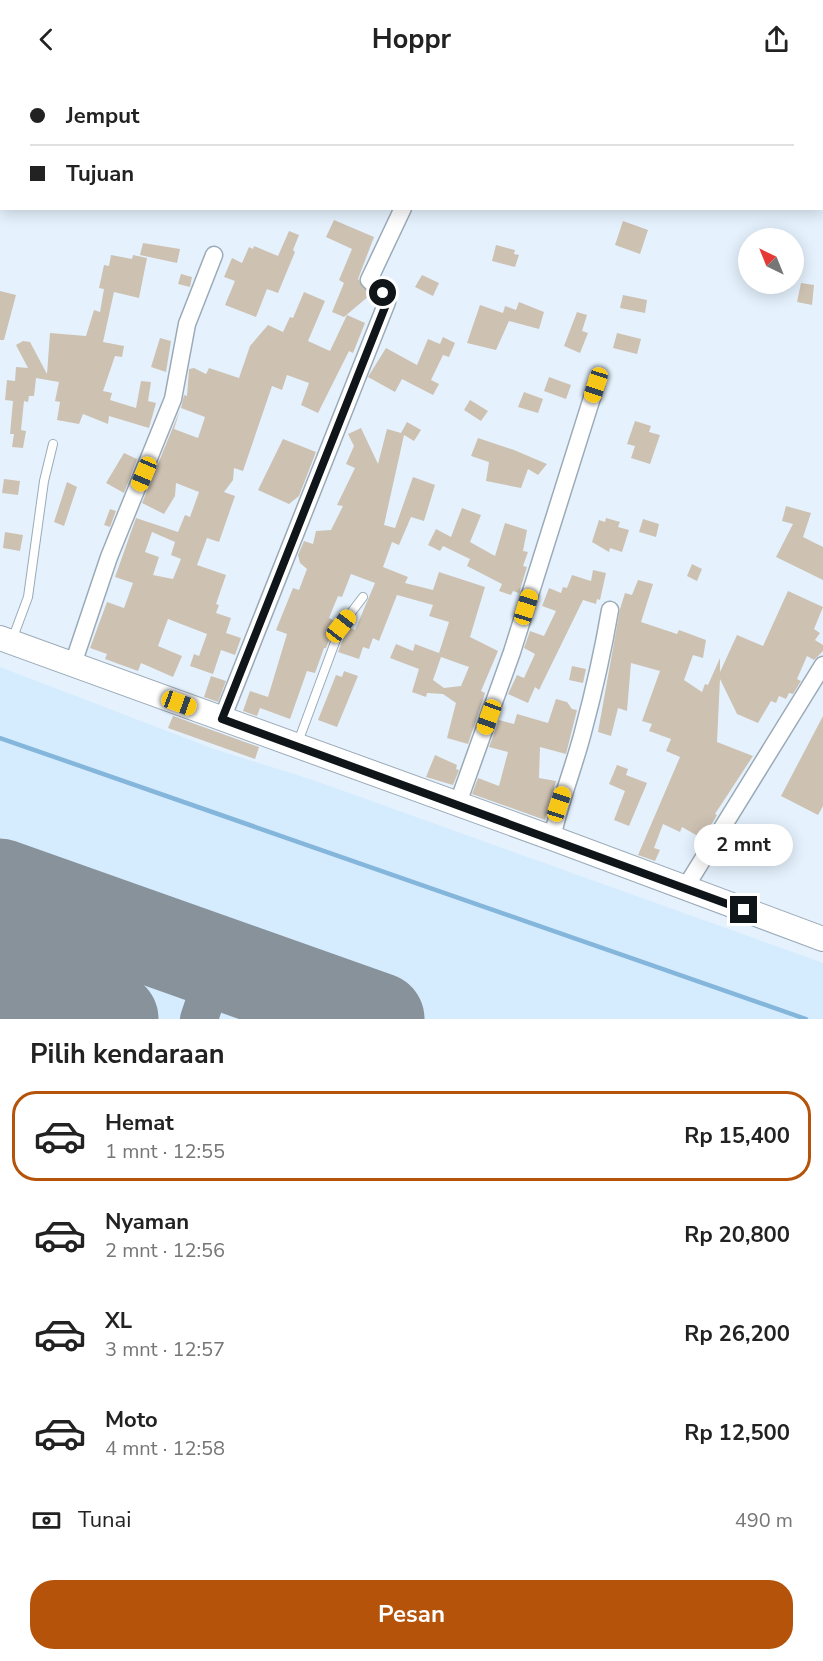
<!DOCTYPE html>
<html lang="id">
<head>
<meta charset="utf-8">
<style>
  body { margin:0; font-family:"Nunito Sans",sans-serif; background:#f6f6f6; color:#222; height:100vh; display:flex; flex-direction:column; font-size:22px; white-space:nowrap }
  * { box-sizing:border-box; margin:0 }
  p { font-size:20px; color:#767676 }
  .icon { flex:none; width:33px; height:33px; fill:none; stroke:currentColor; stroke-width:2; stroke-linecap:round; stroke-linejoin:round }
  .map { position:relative; height:941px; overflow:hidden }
  .sheet { display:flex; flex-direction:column; background:#fff; flex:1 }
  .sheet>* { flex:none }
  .banner { position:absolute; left:0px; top:0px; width:824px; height:132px; box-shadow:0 3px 15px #0003; display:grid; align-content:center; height:132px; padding:0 30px; background:#fff }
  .needle { width:39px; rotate:317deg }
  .tools { position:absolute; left:738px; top:150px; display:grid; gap:12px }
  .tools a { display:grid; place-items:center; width:66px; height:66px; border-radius:50%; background:#fff; box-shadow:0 3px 15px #0003; font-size:30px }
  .end { position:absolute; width:27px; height:27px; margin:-14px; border:8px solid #0f1519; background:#fff; box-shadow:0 0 0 3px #fff }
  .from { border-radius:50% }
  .bubble { position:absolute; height:42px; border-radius:21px; background:#fff; box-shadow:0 3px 15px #0003; font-size:20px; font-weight:700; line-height:42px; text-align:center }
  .car { position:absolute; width:18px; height:36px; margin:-18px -9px; border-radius:8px; box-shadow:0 0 4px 2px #0007; background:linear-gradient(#f5c518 24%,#345 0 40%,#f5c518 0 76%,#345 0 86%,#f5c518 0) }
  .banner b { display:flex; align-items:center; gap:21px; height:57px; font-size:22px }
  .banner b+b { border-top:2px solid #e0e0e0 }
  .banner i { width:15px; height:15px; background:#222 }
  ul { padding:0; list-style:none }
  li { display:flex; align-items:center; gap:18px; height:90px; margin:0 12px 9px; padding:0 18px; border:3px solid transparent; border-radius:24px }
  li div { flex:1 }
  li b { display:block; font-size:22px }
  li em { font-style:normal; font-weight:700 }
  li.current { border-color:#b45309 }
  li>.icon { width:54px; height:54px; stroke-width:1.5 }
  h2 { padding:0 30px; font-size:27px; line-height:72px }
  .pay { display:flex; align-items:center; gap:15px; height:66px; padding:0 30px; font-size:22px }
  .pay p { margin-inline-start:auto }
  .button { display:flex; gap:12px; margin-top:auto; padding:12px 30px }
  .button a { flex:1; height:69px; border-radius:24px; background:#b45309; color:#fff; font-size:24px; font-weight:700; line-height:69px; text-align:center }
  header { display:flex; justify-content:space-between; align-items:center; height:78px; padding:0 30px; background:#fff; font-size:27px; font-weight:700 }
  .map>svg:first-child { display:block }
  .built { fill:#d5ebfe }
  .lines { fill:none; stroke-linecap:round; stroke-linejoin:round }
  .stream { stroke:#84b5db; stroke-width:4.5 }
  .taxiway { stroke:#88929a; stroke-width:38 }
  .runway { stroke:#88929a; stroke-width:93 }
  .building { fill:#cdc1b2; fill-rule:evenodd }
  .service-casing { stroke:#9baab7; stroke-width:10 }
  .minor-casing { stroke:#9baab7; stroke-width:19 }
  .secondary-casing { stroke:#9baab7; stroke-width:26 }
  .service { stroke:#fff; stroke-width:8 }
  .minor { stroke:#fff; stroke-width:16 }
  .secondary { stroke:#fff; stroke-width:24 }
  .route { stroke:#0f1519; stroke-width:8 }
</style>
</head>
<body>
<header><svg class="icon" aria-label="back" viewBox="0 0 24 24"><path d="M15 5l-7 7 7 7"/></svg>Hoppr<svg class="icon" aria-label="share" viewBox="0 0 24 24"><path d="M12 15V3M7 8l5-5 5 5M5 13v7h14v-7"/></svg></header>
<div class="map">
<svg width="823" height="941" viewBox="0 0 823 941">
  <rect width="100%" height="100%" fill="#e5f2fd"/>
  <polygon class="built" points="0,589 214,671 313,702 823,885 823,941 0,941"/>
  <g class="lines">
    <polyline class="stream" points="0,660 806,941"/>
    <g class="taxiway">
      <polyline points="88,941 105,894"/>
      <polyline points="199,941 203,929"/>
    </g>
    <g class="runway">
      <polyline points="0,807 378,941"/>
      <polyline points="0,901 112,941"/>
    </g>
  </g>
  <g class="building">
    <polygon points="334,142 374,159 358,201 370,217 344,239 332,234 344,205 339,202 352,171 326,159"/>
    <polygon points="623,143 648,152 640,176 615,167"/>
    <polygon points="289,153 299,157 293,172 295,174 278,215 267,211 256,239 225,227 235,203 224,199 232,180 242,185 249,169 253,171 254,168 278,178"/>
    <polygon points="143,165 180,171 177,185 140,177"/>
    <polygon points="496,167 515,172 514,176 519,177 515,189 492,183"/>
    <polygon points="111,177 132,181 133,177 147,180 139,220 114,214 103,264 124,268 122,279 115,278 103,313 112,315 110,322 136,330 141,303 151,304 148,323 156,325 149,350 109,338 108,346 83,336 79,346 57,342 60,324 55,323 59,304 36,300 34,318 29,318 28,324 24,323 21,352 26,353 23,370 12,369 14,356 10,356 13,323 5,322 7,302 15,303 16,289 28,290 16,267 23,263 30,264 47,296 50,255 86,258 94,232 100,234 104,211 99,210 104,187 109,188"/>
    <polygon points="181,196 192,199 190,209 178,206"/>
    <polygon points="422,197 439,205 433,218 415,209"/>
    <polygon points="801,205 814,207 812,227 797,224"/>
    <polygon points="0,213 16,217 4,262 0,262"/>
    <path d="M304,214L325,223L308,263L330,273L347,237L365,245L353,275L349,273L318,335L301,327L309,305L287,297L282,312L272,308L243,393L234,390L233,402L224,414L235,418L219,464L207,460L197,487L226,497L216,526L219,527L216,535L231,540L226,555L241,560L235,577L221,572L213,596L190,588L194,576L199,578L207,556L168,541L158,568L182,578L173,599L141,585L138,593L105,581L107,576L90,570L107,524L124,530L133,505L115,499L136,440L178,454L185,437L190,439L199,414L176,405L175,418L164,436L142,425L180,332L174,351L198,360L205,339L181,330L184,317L187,318L189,291L194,290L206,296L209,290L239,300L250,268L268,247L283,254L290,239L293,240ZM152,454L175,464L171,477L181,481L173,501L153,497L159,479L145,474Z"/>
    <polygon points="623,217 647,222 645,235 620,230"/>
    <polygon points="519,224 544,234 539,251 509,243 496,272 467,265 480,227 503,235 505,228 516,232"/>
    <polygon points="577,234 587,237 582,253 588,255 580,275 564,268"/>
    <polygon points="617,255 641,261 637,276 613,270"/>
    <polygon points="443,259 455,265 449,279 443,277 431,302 439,306 433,317 402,301 395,314 368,299 386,270 417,287 428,261 440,266"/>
    <polygon points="160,260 171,263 166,294 151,289"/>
    <polygon points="549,299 571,307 566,321 544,313"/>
    <polygon points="524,314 543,321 538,335 518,329"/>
    <polygon points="470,322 488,333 481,343 464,332"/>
    <polygon points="635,343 651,348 649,354 660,357 650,386 631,380 635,368 627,366"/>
    <path d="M407,344L421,352L414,363L404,357L384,447L395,450L413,399L435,407L424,443L411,439L399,467L392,464L383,489L408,499L405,505L433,512L439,494L485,509L470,559L498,573L481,613L485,615L468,666L447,660L456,625L443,616L427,615L426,619L412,614L419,591L390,580L396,566L413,573L415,566L439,575L449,544L429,538L433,527L397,517L379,563L373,560L369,571L363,569L359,581L338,574L347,551L348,549L355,552L375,505L351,496L342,519L338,518L329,540L336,544L326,570H324L315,595L307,593L290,641L260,630L257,638L243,633L250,613L268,619L287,556L276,552L293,510L299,512L307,491L300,485L298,477L304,463L313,466L316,453L331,452L343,428L337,427L355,390L346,386L354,368L348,356L361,350L378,386L387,351L401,355ZM441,579L469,589L461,608L444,610L433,602Z"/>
    <polygon points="478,360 514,372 547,386 538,397 528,391 521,410 486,403 489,384 471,378"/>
    <polygon points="283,361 316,374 299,418 289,426 258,412"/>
    <polygon points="124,375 137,381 124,415 106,405"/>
    <polygon points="4,401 20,403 18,417 2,415"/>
    <polygon points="67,404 77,409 64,448 54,444"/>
    <polygon points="786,428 811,435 803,459 823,469 823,502 776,479 793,446 782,443"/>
    <polygon points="462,430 481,437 470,464 495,478 505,445 527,452 523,473 528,474 523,488 527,489 519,515 513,513 511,517 499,513 502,506 467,488 470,481 443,468 440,473 428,467 436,451 451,459"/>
    <polygon points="110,431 116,433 110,449 104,447"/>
    <polygon points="606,440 620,444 618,449 629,452 622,474 610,470 609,474 592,464 599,442 605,444"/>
    <polygon points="643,441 659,446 656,459 639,454"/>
    <polygon points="5,454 23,457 20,473 3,470"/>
    <polygon points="692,486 702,491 697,503 687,498"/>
    <polygon points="593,492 606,495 600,522 597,521 596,526 583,522 539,612 535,609 528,625 508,616 517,597 524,600 535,576 524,570 530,553 544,558 556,533 542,528 549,510 561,515 563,509 567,510 572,497 591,503"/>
    <polygon points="638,502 653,506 641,544 677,556 679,552 706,562 703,580 693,577 684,602 702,614 705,606 708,607 720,580 720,594 737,557 763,568 788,513 823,529 814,551 820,555 815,562 823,567 823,573 814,582 807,578 797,601 801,603 793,616 789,615 786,621 779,618 776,625 771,623 758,645 737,636 720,601 717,664 753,678 715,736 717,737 703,761 682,749 680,754 663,746 654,770 660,772 655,783 638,777 680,679 666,673 671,661 649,653 652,646 642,643 660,593 631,585 627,633 618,630 611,658 598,654 620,531 625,515 632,517"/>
    <polygon points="572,588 586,591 583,605 569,602"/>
    <polygon points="344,593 358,598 337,649 318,642 336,597 342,599"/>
    <polygon points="211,598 226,603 218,624 204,619"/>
    <polygon points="556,621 567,624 572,631 577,632 566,676 540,669 539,700 556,703 545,742 472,716 478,700 499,708 508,674 489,669 499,642 514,646 517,636 548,645"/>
    <polygon points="173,638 259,669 255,681 168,650"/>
    <polygon points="823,638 823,728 818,737 781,718"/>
    <polygon points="435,677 457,687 456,691 459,692 453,707 426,699"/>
    <polygon points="617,687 628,691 626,697 647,705 629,748 614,742 625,713 609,706"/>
  </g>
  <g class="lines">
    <g class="service-casing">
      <g id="service">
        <polyline points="12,562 28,519 44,403 53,366"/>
        <polyline points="298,664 341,548 363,519"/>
      </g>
    </g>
    <g class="minor-casing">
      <g id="minor">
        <polyline points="73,586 109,479 173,321 187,246 214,177"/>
        <polyline points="222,641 387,224 383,215 369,202 403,130"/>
        <polyline points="458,725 512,574 596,307"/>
        <path d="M552,760C560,723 574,689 583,654C594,613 603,573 610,532"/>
        <polyline points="685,810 823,587"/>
      </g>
    </g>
    <g class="secondary-casing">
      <polyline id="secondary" points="0,560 552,760 823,861"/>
    </g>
    <use href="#service" class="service"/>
    <use href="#minor" class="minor"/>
    <use href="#secondary" class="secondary"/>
  </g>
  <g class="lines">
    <polyline class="route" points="383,215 387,224 222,641 744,832"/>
  </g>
</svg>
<div class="tools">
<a><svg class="needle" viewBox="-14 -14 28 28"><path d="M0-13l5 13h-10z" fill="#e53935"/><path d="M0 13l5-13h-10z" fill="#767676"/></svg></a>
</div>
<i class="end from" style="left:383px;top:215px"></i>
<i class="end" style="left:744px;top:832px"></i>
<div class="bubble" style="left:694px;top:746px;width:99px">2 mnt</div>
<i class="car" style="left:596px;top:307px;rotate:198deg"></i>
<i class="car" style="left:144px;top:396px;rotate:203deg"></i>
<i class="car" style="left:526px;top:529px;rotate:17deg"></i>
<i class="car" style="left:341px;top:548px;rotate:38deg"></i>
<i class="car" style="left:179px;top:625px;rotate:110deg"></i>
<i class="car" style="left:489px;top:639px;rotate:200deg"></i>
<i class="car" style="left:559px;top:726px;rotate:18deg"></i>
<div class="banner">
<b><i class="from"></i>Jemput</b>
<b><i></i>Tujuan</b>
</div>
</div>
<section class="sheet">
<h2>Pilih kendaraan</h2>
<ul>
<li class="current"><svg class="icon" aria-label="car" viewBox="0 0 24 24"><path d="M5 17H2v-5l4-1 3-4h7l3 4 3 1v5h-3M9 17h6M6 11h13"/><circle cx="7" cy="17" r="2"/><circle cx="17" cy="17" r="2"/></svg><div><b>Hemat</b><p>1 mnt · 12:55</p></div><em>Rp 15,400</em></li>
<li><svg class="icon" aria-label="car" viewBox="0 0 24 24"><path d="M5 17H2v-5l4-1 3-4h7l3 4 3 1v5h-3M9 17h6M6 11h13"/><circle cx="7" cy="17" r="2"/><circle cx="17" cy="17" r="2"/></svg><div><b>Nyaman</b><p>2 mnt · 12:56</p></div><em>Rp 20,800</em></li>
<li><svg class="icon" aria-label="car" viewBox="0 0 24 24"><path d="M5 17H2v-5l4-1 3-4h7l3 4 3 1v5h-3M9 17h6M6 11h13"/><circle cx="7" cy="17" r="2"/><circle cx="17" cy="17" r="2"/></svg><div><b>XL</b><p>3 mnt · 12:57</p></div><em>Rp 26,200</em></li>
<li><svg class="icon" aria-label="car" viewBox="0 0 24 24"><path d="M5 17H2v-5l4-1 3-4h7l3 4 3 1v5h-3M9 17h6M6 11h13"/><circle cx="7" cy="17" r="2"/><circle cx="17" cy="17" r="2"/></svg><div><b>Moto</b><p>4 mnt · 12:58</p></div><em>Rp 12,500</em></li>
</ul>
<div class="pay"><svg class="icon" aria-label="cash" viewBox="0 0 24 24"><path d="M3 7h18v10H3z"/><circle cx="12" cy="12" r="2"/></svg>Tunai<p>490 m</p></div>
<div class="button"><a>Pesan</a></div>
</section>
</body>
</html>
